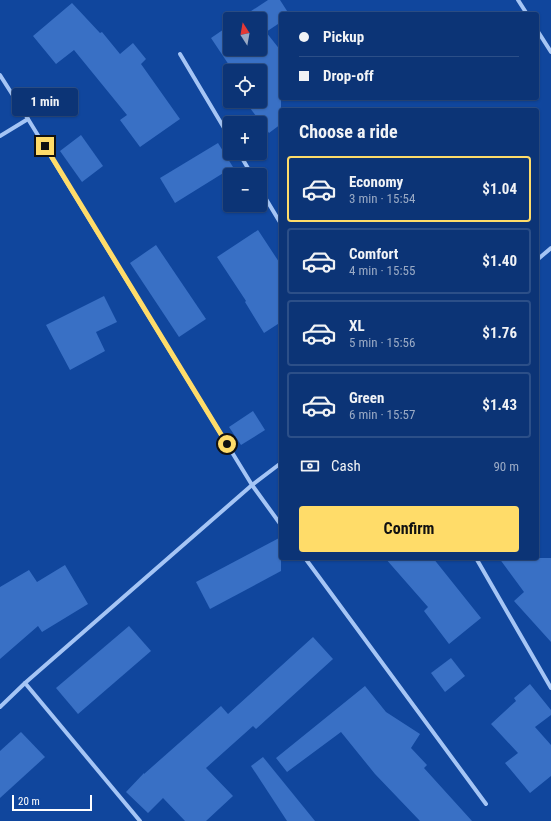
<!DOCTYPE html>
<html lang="en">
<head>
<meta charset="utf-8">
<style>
  body { margin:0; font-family:"Roboto Condensed",sans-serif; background:#153c7b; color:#f1f3f6; height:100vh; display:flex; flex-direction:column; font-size:15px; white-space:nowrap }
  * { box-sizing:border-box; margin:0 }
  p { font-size:13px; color:#9aaac5 }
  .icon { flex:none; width:22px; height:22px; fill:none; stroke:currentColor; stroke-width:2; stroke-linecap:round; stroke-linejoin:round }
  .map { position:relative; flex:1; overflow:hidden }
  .sheet { position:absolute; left:279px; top:108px; width:260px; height:452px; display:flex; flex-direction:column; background:#0c3476; border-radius:4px; box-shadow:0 1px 3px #0004,0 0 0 1px #2c4f88 }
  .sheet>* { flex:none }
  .guide { position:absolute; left:279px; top:12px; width:260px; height:88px; border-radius:4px; box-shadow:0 1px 3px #0004,0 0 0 1px #2c4f88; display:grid; align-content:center; height:88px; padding:0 20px; background:#0c3476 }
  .needle { width:26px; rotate:349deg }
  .controls { position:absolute; left:223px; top:12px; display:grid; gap:8px }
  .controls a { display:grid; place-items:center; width:44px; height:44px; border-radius:4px; background:#0c3476; box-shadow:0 1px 3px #0004,0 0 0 1px #2c4f88; font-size:20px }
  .scale { position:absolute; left:12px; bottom:10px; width:80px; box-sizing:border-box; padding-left:4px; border:2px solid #fff; border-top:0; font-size:11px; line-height:14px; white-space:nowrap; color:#fff; -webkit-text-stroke:3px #10469d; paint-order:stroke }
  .end { position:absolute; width:18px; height:18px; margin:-9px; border:5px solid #ffdc69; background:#111; box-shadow:0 0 0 2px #111 }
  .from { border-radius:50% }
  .bubble { position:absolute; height:28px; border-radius:4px; background:#0c3476; box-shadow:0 1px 3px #0004,0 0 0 1px #2c4f88; font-size:13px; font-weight:700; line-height:28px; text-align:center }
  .guide b { display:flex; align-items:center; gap:14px; height:38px; font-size:15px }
  .guide b+b { border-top:1px solid #2c4f88 }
  .guide i { width:10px; height:10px; background:#f1f3f6 }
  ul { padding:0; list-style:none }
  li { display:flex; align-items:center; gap:12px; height:66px; margin:0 8px 6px; padding:0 12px; border:2px solid #2c4f88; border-radius:4px }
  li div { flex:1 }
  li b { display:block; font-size:15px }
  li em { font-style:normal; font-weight:700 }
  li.current { border-color:#ffdc69 }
  li>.icon { width:36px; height:36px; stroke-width:1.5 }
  h2 { padding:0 20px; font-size:18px; line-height:48px }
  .pay { display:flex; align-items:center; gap:10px; height:44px; padding:0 20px; font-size:15px }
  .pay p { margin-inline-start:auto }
  .action { display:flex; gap:8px; margin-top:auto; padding:8px 20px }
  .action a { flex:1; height:46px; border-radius:4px; background:#ffdc69; color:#111; font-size:16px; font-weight:700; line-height:46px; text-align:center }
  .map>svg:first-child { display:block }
  .building { fill:#3970c5 }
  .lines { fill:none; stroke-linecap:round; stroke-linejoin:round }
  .street { stroke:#a5c5f5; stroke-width:4 }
  .route { stroke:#ffdc69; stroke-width:5 }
</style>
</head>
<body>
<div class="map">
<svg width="551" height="821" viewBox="0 0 551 821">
  <rect width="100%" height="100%" fill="#10469d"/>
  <g class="building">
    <polygon points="268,0 280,0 289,14 281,14 281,22 266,32 281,51 281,124 269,133 250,108 252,107 248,101 260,101 260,71 230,71 230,78 226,72 231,68 211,38 230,25 230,49 260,49 260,19 239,19"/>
    <polygon points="72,3 100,33 102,32 120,54 133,43 146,59 141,64 180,119 140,147 120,120 127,115 74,50 56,64 33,36"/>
    <polygon points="81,135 103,166 82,182 60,151"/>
    <polygon points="218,143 233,167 175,203 160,178"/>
    <polygon points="258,230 281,265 281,322 264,333 245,302 246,301 217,257"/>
    <polygon points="156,245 206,319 179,337 130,263"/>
    <polygon points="104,296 117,322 96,332 105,351 70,370 46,325"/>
    <polygon points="253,411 265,430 241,445 229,427"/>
    <polygon points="281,537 281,571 210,609 196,582"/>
    <polygon points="385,558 433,558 481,618 449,644 424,611 428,607"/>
    <polygon points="499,558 551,558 551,642 514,601 524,592"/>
    <polygon points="65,565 88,604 42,632 38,626 0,659 0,587 29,570 37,582"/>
    <polygon points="129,626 151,651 78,714 56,688"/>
    <polygon points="313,637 333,659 256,729 253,726 206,768 233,796 206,821 185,821 163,798 148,813 126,792 144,773 144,774 221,706 228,714"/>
    <polygon points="451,658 465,676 445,692 431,673"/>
    <polygon points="530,684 551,710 551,715 535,727 551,745 551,776 530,793 505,763 518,753 491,724 516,701 514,698"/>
    <polygon points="365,686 386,712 420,734 411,748 427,765 424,768 472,821 420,821 375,774 341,732 287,772 276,758"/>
    <polygon points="21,732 45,757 0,798 0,751"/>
    <polygon points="263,757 315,821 287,821 251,766"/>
  </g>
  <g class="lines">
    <g class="street">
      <polyline points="518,0 527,14"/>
      <polyline points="537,30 551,52"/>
      <polyline points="180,54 230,138"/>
      <polyline points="0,75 28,119 252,485 281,525"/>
      <polyline points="0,136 28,119"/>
      <polyline points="239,153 252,175"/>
      <polyline points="260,189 281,224"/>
      <polyline points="537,260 551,248"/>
      <polyline points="305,558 486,804"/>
      <polyline points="476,558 551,688"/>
      <polyline points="25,683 252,485 281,463"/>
      <polyline points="0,707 25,683 140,821"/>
    </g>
  </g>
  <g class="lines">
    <polyline class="route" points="45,146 227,444"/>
  </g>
</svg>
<div class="controls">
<a><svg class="needle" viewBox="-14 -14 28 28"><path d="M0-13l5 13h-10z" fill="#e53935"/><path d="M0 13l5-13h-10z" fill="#9aaac5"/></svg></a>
<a><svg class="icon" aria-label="locate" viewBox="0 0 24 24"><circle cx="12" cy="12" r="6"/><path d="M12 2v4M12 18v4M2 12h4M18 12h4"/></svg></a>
<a>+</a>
<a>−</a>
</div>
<div class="scale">20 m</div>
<i class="end from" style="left:227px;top:444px"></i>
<i class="end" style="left:45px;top:146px"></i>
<div class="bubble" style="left:12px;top:88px;width:66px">1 min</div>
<div class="guide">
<b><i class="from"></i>Pickup</b>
<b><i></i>Drop-off</b>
</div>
<section class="sheet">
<h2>Choose a ride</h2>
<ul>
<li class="current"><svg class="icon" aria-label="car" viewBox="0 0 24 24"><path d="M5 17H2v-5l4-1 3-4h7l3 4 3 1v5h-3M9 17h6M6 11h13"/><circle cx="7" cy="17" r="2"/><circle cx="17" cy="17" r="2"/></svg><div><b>Economy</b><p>3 min · 15:54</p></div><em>$1.04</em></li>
<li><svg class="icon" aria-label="car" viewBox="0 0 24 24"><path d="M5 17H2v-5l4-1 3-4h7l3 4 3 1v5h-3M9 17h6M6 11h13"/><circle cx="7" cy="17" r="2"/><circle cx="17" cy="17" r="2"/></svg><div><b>Comfort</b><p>4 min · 15:55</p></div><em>$1.40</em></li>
<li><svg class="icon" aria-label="car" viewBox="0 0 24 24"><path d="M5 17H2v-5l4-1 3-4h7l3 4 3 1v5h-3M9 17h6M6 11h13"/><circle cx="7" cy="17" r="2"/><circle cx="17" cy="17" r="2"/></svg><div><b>XL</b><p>5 min · 15:56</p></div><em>$1.76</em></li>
<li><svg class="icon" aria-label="car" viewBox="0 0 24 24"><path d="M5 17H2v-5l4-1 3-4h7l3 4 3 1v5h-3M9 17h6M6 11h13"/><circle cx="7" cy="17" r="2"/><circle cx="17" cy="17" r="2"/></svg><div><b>Green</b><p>6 min · 15:57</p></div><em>$1.43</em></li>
</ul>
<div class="pay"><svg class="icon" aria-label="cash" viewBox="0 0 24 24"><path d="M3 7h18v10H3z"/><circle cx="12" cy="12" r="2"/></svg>Cash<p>90 m</p></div>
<div class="action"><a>Confirm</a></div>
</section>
</div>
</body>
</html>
